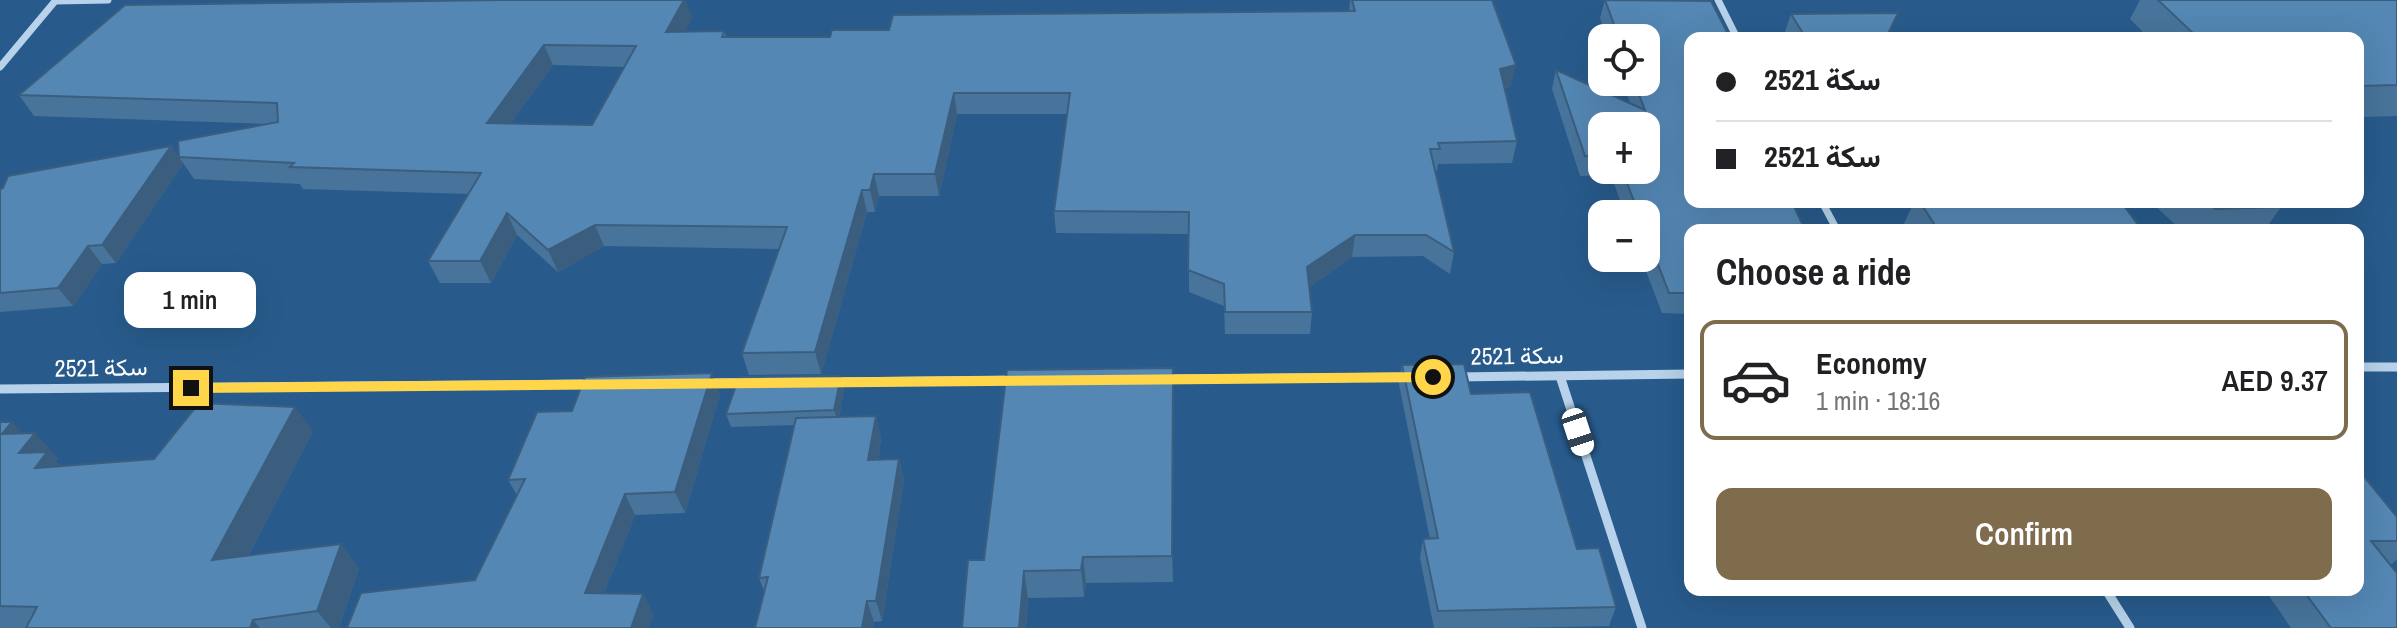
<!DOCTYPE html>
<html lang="en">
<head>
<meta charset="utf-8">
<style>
  body { margin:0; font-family:"Archivo Narrow",Vazirmatn,sans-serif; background:#f6f6f6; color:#202124; height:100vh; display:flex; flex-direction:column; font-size:30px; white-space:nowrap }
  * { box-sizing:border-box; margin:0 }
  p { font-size:26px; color:#757577 }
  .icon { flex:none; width:44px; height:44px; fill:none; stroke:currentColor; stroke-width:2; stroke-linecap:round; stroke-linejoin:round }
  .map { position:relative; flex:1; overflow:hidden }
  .side { position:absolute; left:1684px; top:224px; width:680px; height:372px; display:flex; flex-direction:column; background:#fff; border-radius:16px; box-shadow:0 8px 32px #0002 }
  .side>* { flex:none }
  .guide { position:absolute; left:1684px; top:32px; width:680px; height:176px; border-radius:16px; box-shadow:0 8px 32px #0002; display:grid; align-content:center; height:176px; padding:0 32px; background:#fff }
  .buttons { position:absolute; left:1588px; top:24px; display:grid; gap:16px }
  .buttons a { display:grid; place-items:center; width:72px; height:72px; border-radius:16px; background:#fff; box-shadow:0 8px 32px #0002; font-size:40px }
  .end { position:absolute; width:36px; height:36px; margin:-18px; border:10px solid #ffd54a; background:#111; box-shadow:0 0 0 4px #111 }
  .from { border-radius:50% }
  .bubble { position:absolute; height:56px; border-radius:16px; background:#fff; box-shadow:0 8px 32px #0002; font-size:26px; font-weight:600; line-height:56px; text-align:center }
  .car { position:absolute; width:24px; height:48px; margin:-24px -12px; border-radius:10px; box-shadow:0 0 6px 2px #0007; background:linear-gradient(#fff 24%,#345 0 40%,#fff 0 76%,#345 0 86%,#fff 0) }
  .guide b { display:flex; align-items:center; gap:28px; height:76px; font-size:30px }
  .guide b+b { border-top:2px solid #e0e0e0 }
  .guide i { width:20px; height:20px; background:#202124 }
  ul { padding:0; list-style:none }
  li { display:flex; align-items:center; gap:24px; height:120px; margin:0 16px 12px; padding:0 16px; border:4px solid #e0e0e0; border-radius:16px }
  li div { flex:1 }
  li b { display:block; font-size:30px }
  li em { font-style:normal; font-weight:600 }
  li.active { border-color:#7e6c4c }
  li>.icon { width:72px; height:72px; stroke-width:1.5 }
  h2 { padding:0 32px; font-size:36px; line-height:96px }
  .primary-button { display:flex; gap:16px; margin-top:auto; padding:16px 32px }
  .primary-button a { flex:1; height:92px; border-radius:16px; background:#7e6c4c; color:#fff; font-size:32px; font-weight:600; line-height:92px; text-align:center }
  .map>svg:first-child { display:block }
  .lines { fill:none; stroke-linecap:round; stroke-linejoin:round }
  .street-far1 { stroke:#b7d2ea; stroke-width:7 }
  .street { stroke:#b7d2ea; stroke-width:9 }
  .wall { fill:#48749b; fill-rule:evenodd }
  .shaded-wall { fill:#3b5e7e }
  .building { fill:#5487b4; stroke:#3b5e7e; stroke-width:2; fill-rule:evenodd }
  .route { fill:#ffd54a }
  .labels { text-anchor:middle; stroke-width:6; stroke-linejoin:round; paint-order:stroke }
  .street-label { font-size:24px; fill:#fff; stroke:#285b8c }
</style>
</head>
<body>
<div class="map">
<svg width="2397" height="628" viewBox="0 0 2397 628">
  <rect width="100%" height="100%" fill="#285b8c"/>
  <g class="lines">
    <g class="street-far1">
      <polyline points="1718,0 1737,38"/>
      <polyline points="55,1 108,0"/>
      <polyline points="0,67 56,0"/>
      <polyline points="1822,202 1837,230"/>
    </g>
    <g class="street">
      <polyline points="2358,367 2397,367"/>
      <polyline points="1560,376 1642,628"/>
      <polyline points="1457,377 1690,374"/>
      <polyline points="1165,379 1411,377"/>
      <polyline points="833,382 1015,380"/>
      <polyline points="709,383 747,383"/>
      <polyline points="0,389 591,384"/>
      <polyline points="2106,590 2130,628"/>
    </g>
  </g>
  <g class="wall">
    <path d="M1350,0H1492L1511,86L1505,88L1517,141L1512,163L1438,164L1437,171H1435L1454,252L1450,274L1423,256L1352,257L1309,287L1312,312L1310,334H1225L1224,306L1189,292V234L1056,233L1054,211L1067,114H957L939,196H879L875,212H867L821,374L749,375L742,353L779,249L604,246L558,272L517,235L491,283H440L428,261L469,194L303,189L300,184L194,179L179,157L270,124L34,116L19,95L692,18L684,32L724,31L726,37H830L889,30L1349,11ZM553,65L625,67L592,125L511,123Z"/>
    <path d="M1605,0L1711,1L1730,38H1690V202H1792L1805,230H1690V314L1662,313L1641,258H1646V214H1625L1611,175L1580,176L1552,89L1556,70L1630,103L1622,82H1646V38H1607L1600,18ZM1602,126H1646V170H1602Z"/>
    <polygon points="2140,0 2397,0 2397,116 2358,117 2358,38 2147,36 2130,19"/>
    <polygon points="1791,14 1887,38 1786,38 1784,35"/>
    <polygon points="171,146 183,164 116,263 102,264 73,306 0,312 0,189"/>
    <polygon points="1914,202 2121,202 2142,230 1903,230 1902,228"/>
    <polygon points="2151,202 2276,202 2281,207 2265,230 2181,230"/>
    <polygon points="1402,365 1471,394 1616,607 1609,626 1511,628 1434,628 1420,558 1423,539 1430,539 1399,384"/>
    <polygon points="1173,368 1173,582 1086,583 1084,597 1028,598 1026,628 962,628 984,560"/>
    <polygon points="844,389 839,417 876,416 881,438 878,459 899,459 904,480 882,621 874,622 873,628 755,628 764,591 759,578 795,425 731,427 726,414"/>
    <polygon points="720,394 685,513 635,515 604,593 654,615 475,580 517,495 508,480 572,411"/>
    <polygon points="0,422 58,458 55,461 60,466 154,459 313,431 248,556 359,568 339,628 0,628"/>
    <polygon points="2358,469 2397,517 2397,559 2392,564 2389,564 2397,628 2291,628 2265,590 2358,590"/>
  </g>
  <g class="shaded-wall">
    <polygon points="684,0 686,0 692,18 673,52 666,32"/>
    <polygon points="544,45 553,65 496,144 487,123"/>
    <polygon points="1516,65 1511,86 1496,90 1500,69"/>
    <polygon points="954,93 957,114 939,196 935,174"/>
    <polygon points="171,146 183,164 116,263 102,245"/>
    <polygon points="874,174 879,196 875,212 870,190"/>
    <polygon points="862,190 867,212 821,374 815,352"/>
    <polygon points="507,213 517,235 491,283 480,261"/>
    <polygon points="595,225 604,246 558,272 548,250"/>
    <polygon points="1355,235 1352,257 1306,289 1307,267"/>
    <polygon points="88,246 102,264 73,306 58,288"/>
    <polygon points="1173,368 1174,395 1173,582 1172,556"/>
    <polygon points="712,373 720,394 685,513 675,492"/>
    <polygon points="841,376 844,389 838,423 834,410"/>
    <polygon points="295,407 313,431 233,584 212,560"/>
    <polygon points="876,416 881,438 874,481 868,460"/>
    <polygon points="12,422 29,440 35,433 58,458 55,461 70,476 58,492 2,434"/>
    <polygon points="899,459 904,480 882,621 876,601"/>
    <polygon points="625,494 635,515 596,613 585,593"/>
    <polygon points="341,544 359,568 339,628 331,628 317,611"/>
    <polygon points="1083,557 1086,583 1084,597 1081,570"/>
    <polygon points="1024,571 1028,598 1026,628 1019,628"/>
    <polygon points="643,594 654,615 649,628 631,628"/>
    <polygon points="867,601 874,622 873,628 862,628"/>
    <polygon points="253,620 260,628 250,628"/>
  </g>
  <g class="building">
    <path d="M503,0H684L666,32L724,31L722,37H830L832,30H889L893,15L1355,11L1352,0H1492L1516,65L1500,69L1517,141L1438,143L1440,149H1430L1454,252L1426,235H1355L1307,267L1312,312H1225L1224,284L1188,270L1189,212L1054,211L1070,93H954L935,174H874L870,190H862L815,352L742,353L787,227L595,225L548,250L507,213L480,261H428L481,173L290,167L294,163L179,157L178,141L278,122L277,103L19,95L125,5ZM544,45L636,46L592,125L487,123Z"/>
    <polygon points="1605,0 1711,1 1730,38 1690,38 1690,202 1792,202 1805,230 1690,230 1690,293 1669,293 1646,233 1646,214 1639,214 1622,170 1646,170 1646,126 1602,126 1602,156 1585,156 1556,70 1645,110 1634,82 1646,82 1646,38 1619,38"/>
    <polygon points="2158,0 2397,0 2397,85 2358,86 2358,38 2071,38 2195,35"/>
    <polygon points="1898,13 1886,38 1806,38 1791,14"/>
    <polygon points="1902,37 1991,38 1902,38"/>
    <polygon points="171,146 102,245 88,246 58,288 0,293 0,189 3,188 8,176"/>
    <polygon points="1920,202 2121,202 2142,230 1938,230"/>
    <polygon points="2207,202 2276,202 2281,207 2215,209"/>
    <polygon points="1464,364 1471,394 1530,392 1577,549 1599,548 1616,607 1438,611 1423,539 1438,538 1402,365"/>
    <polygon points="1173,368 1172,556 1083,557 1081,570 1024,571 1019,628 962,628 968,560 984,560 1007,370"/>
    <polygon points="712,373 675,492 625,494 585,593 643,594 631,628 347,628 361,593 475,580 525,479 508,480 537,412 572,411 585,377"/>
    <polygon points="841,376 834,410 726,414 739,377"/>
    <polygon points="199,403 295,407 212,560 341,544 317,611 253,620 250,628 26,628 37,607 0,606 0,422 12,422 2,434 35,433 19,453 47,452 35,468 154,459"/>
    <polygon points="876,416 868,460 899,459 876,601 867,601 862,628 755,628 768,577 759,578 796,418"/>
    <polygon points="2358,469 2397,517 2397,541 2371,541 2397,573 2397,628 2331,628 2303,590 2358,590"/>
  </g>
  <polygon class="route" points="1433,372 1439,377 1433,382 191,393 184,388 191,383"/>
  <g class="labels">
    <g class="street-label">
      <text transform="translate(1517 356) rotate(-1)" y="8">سكة 2521</text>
      <text transform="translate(101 368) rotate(-1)" y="8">سكة 2521</text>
    </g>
  </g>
</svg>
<div class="buttons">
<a><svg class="icon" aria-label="locate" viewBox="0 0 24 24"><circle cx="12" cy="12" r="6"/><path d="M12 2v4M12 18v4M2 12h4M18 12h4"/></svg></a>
<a>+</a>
<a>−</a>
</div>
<i class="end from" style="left:1433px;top:377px"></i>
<i class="end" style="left:191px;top:388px"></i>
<div class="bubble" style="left:124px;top:272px;width:132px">1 min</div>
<i class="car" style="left:1578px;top:432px;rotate:162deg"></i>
<div class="guide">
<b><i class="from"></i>سكة 2521</b>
<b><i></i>سكة 2521</b>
</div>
<section class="side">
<h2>Choose a ride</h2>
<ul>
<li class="active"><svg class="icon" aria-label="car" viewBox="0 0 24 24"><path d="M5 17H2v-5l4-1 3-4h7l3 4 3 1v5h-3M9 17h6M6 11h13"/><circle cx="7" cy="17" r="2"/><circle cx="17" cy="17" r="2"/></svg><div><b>Economy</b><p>1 min · 18:16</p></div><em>AED 9.37</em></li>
</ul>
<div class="primary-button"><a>Confirm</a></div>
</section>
</div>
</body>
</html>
